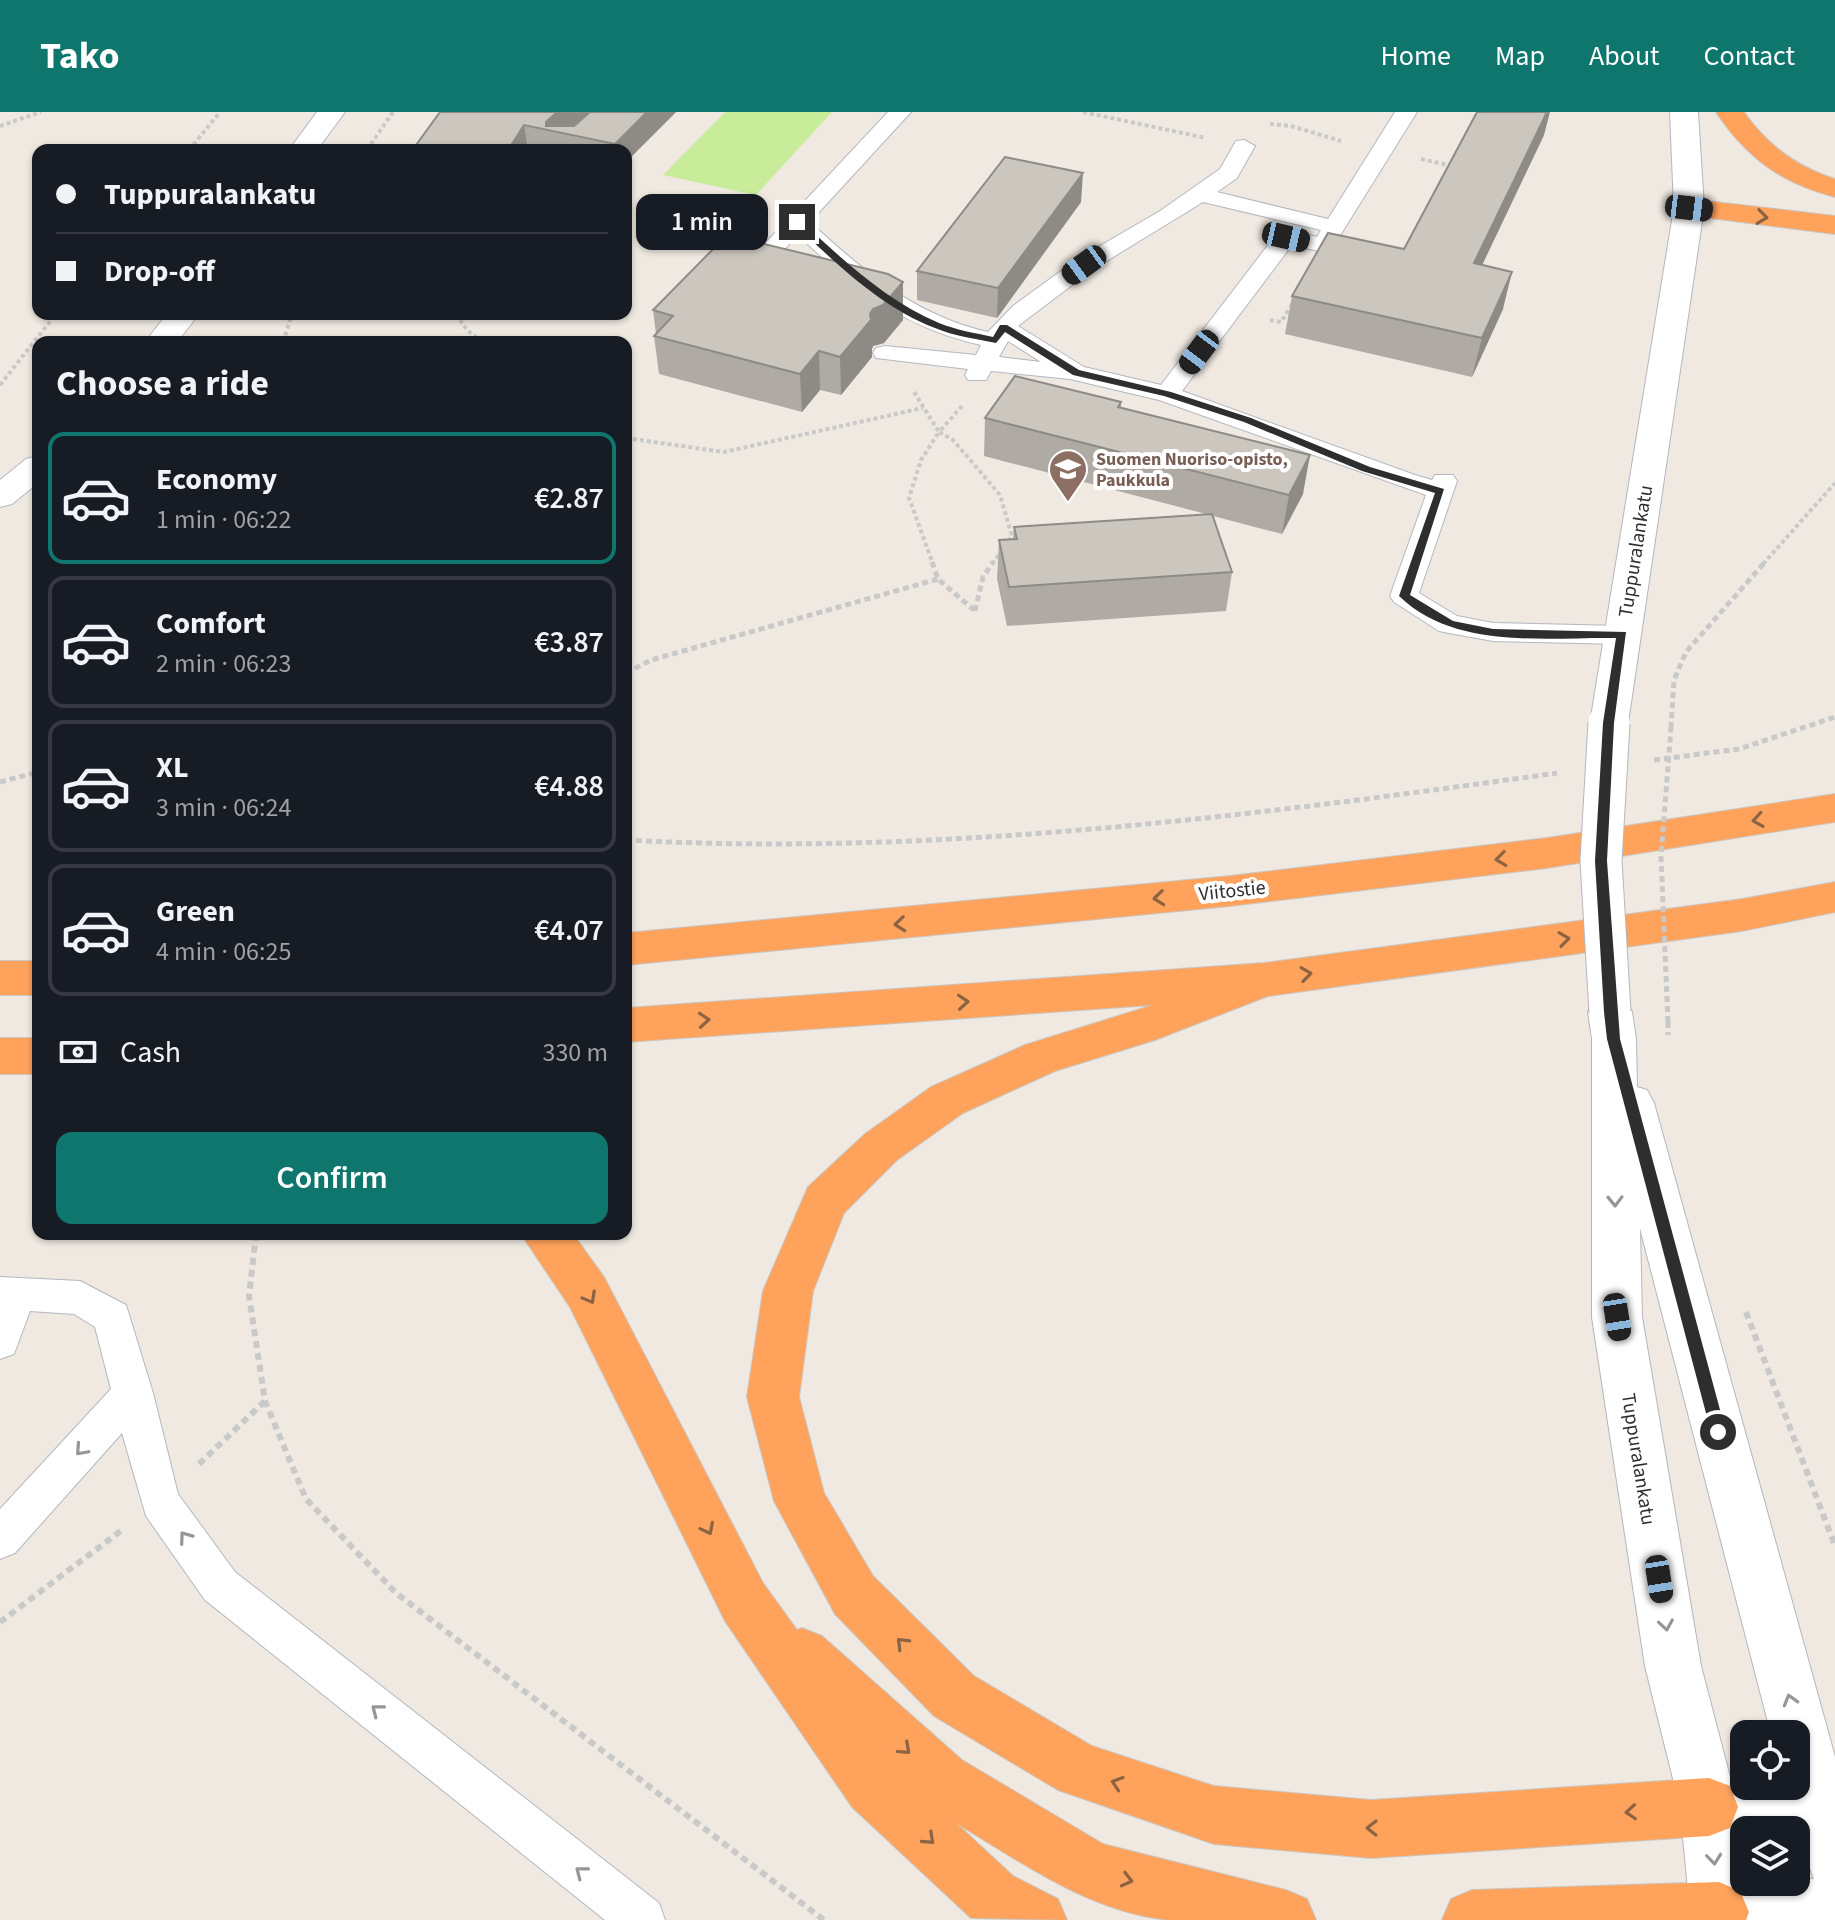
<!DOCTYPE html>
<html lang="en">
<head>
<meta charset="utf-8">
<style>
  body { margin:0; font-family:"Source Sans 3",sans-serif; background:#20242c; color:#f1f3f6; height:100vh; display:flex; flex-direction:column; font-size:30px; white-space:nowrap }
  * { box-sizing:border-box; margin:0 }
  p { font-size:26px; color:#9ea1a6 }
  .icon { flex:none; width:44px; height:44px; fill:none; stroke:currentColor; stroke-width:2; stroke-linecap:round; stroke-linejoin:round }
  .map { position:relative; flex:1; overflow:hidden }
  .drawer { position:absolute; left:32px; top:224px; width:600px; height:904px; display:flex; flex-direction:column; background:#171b24; border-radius:16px; box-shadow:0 2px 6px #0004 }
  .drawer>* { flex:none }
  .top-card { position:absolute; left:32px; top:32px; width:600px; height:176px; border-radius:16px; box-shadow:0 2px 6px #0004; display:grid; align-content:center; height:176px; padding:0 24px; background:#171b24 }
  .fabs { position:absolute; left:1730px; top:1608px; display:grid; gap:16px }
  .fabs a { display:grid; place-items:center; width:80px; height:80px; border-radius:16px; background:#171b24; box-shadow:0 2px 6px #0004; font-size:40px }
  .end { position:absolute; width:36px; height:36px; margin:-18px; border:10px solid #2e2e2e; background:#fff; box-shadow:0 0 0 4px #fff }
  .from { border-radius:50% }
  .bubble { position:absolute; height:56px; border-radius:16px; background:#171b24; box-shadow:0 2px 6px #0004; font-size:26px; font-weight:600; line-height:56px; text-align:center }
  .car { position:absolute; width:24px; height:48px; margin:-24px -12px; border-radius:10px; box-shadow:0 0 6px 2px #0007; background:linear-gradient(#222 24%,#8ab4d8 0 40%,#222 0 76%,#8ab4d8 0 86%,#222 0) }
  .top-card b { display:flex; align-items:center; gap:28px; height:76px; font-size:30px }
  .top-card b+b { border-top:2px solid #363941 }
  .top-card i { width:20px; height:20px; background:#f1f3f6 }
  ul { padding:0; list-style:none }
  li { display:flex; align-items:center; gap:24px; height:132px; margin:0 16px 12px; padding:0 8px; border:4px solid #363941; border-radius:16px }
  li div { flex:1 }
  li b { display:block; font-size:30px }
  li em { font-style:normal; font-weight:600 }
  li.active { border-color:#0f766e }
  li>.icon { width:72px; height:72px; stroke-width:1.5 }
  h2 { padding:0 24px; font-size:36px; line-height:96px }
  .pay { display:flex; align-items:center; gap:20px; height:88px; padding:0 24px; font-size:30px }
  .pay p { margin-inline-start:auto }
  .button { display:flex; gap:16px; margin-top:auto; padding:16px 24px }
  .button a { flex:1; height:92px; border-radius:16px; background:#0f766e; color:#fff; font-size:32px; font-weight:600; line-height:92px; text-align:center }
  header { display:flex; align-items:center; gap:48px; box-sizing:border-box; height:112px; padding:0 40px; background:#0f766e; color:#fff }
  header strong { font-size:38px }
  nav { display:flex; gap:44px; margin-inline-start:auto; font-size:28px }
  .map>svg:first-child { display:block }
  .pitch { fill:#c9ec9a }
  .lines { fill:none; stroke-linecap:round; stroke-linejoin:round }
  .lane-casing { stroke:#b4b7c1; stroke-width:2 }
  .street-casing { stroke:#b4b7c1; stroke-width:2 }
  .secondary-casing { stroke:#b4b7c1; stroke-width:2 }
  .highway-casing { stroke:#c9c9c9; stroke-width:2 }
  .path-far2 { stroke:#c9c9c9; stroke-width:4; stroke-dasharray:4 3; stroke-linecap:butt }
  .path-far1 { stroke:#c9c9c9; stroke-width:5; stroke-dasharray:6 4; stroke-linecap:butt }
  .path { stroke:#c9c9c9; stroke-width:6; stroke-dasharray:7 5; stroke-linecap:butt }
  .lane { fill:#fff; fill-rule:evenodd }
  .street { fill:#fff; fill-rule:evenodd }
  .secondary { fill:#fff; fill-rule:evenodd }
  .highway { fill:#ffa35c; fill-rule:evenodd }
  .secondary-bridge-casing { stroke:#b4b7c1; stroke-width:43; stroke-linecap:butt }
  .path-bridge { stroke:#c9c9c9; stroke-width:5; stroke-dasharray:6 4; stroke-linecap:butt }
  .secondary-bridge { stroke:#fff; stroke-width:41 }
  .wall { fill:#afaba4 }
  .shaded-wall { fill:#8e8b86 }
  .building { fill:#cbc7bf; stroke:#8e8b86; stroke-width:2 }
  .oneway { stroke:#8c6343 }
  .oneway2 { stroke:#969696 }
  .route { fill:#2e2e2e }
  .labels { text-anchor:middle; stroke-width:8; stroke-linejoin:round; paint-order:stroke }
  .far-education-label { font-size:18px; font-weight:bold; fill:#785e54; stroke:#fff; text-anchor:start }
  .street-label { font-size:20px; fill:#2e2e2e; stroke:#fff }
</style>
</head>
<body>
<header>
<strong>Tako</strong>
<nav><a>Home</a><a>Map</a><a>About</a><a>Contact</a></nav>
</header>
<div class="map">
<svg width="1835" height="1808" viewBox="0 0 1835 1808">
  <rect width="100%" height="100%" fill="#efe9e1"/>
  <polygon class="pitch" points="725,0 832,0 756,83 663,63"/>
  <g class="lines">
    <g class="lane-casing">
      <g id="lane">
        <polygon points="571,0 593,0 572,38 550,38"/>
        <path d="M888,0H911L810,110C863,159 916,204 988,220L1013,194L1076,148L1160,99L1220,57L1236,29L1244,28L1255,34L1237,66L1217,80L1328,107L1395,0H1417L1331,138L1323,140L1292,133L1182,279L1415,363L1432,368L1435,363H1453L1457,369L1419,481L1457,504L1493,511L1622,514L1632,516L1636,523L1632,530L1622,532L1493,529L1449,521L1439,519L1394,490L1390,484L1426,383L1159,288L1070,267L991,259L986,268H968L965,263L968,257L876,246L873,241L876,236L885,234L976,243L981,233C903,216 854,176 798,123L778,144H762L758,139ZM1203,90L1321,118L1317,125L1286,118L1278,120L1161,273L1084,255L1018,214L1092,158ZM1008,229L1041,250L999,245Z"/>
        <polygon points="0,1165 80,1169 126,1193 153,1281 178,1382 235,1460 659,1791 665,1808 605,1808 205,1488 146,1404 122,1321 15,1441 0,1447 0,1397 111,1277 95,1215 74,1202 30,1199 14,1242 0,1247"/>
      </g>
    </g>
    <g class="street-casing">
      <g id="street">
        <polygon points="317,0 345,0 317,38 289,38"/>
        <polygon points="167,202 199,202 177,230 145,230"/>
        <polygon points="38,344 38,371 12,392 0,395 0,368 26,347"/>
      </g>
    </g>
    <g class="secondary-casing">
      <g id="secondary">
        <polygon points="1670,0 1698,0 1704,96 1628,611 1623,620 1609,624 1595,620 1590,611 1674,96"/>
        <path d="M1610,883L1626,888L1632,900L1636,927L1637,975L1647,978L1654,991L1835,1645V1808H1691L1680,1695L1645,1554L1592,1205V927L1588,900L1594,888ZM1640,1116L1771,1622H1796V1674H1744V1664L1730,1665L1701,1554L1642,1205ZM1744,1718H1796L1814,1767L1744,1770L1741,1722Z"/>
      </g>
    </g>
    <g class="highway-casing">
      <g id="highway">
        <path d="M1716,0H1744C1767,33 1796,55 1835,67V85C1781,71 1747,46 1716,0Z"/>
        <polygon points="1689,87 1835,104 1835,122 1679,102 1674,96 1679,90"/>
        <polygon points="1835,682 1835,710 1547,756 1230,794 626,853 626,821 1230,764 1547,726"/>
        <polygon points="1835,770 1835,800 1742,819 1268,884 1155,928 1055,959 963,1001 897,1048 844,1101 813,1179 799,1285 824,1381 873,1464 974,1564 1092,1634 1214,1674 1371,1688 1709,1666 1730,1674 1738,1695 1730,1716 1709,1724 1371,1746 1214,1732 1058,1678 934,1604 835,1502 774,1389 747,1285 763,1179 808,1075 865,1022 931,975 1025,933 1153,893 626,930 626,896 1264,851 1742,787"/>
        <rect x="0" y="849" width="38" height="34"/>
        <rect x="0" y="926" width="38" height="36"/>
        <path d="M521,1122H573L604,1165L763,1471L797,1518L802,1516L822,1524L962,1648L1103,1732L1286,1778L1307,1787L1316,1808C1268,1808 1216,1808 1168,1808C1088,1799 1023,1751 956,1711L1013,1764L1058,1787L1067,1808L971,1806L852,1695L725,1509L570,1195Z"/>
        <polygon points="1719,1770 1740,1779 1749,1800 1746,1808 1442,1808 1451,1787 1472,1778"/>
      </g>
    </g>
    <g class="path-far2">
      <polyline points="1083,0 1206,26"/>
      <polyline points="1270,12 1291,14 1341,29"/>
      <polyline points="0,14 41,0"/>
      <polyline points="189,38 220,0"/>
      <polyline points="367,38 393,0"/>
      <polyline points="1421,47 1448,53"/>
      <polyline points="456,202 467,218 482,230"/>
      <polyline points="1270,208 1281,210 1293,191"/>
      <polyline points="283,230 292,202"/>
      <polyline points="0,273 56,202"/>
      <polyline points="914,280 939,320 921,348 909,386 933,452"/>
      <polyline points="962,294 939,320 953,328 1000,383 1012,424 1006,433"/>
      <polyline points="626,326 724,340 923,296"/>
      <polyline points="992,452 1000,441"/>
      <polyline points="1763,452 1835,371"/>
    </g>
    <g class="path-far1">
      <polyline points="932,450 938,467 975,499"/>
      <polyline points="975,499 983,465 993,450"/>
      <polyline points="626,561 651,548 938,467"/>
      <polyline points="1671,616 1674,568 1686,540 1765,450"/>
      <polyline points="1654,648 1739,637 1835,605"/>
      <polyline points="0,670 38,660"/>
      <path d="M626,728C936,745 1250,704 1557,661"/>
      <polyline points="1668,910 1668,923"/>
    </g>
    <g class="path">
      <polyline points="256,1122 249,1184 265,1289 306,1387 396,1481 824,1808"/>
      <polyline points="1746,1200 1835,1434"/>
      <polyline points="199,1352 265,1289"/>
      <polyline points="0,1510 122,1418"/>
    </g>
    <use href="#lane" class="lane"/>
    <use href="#street" class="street"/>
    <use href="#secondary" class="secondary"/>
    <use href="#highway" class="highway"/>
    <g class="secondary-bridge-casing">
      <polyline id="secondary-bridge" points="1609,611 1601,749 1610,900"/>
    </g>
    <polyline class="path-bridge" points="1668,910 1661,745 1671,616"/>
    <use href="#secondary-bridge" class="secondary-bridge"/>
  </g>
  <g class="wall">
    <polygon points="589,0 573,14 590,0 676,0 626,50 626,38 415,38 414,36"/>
    <polygon points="1544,23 1482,153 1503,197 1472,265 1285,222 1292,184 1404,137"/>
    <polygon points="1081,90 997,206 917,188 917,159"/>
    <polygon points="653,198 903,208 884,231 873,234 872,237 872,245 841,283 820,278 802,300 659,262 654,224 656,222"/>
    <polygon points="1121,290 1121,296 1303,382 1282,422 1213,404 1232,460 1226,499 1007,514 997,467 999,428 1013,427 1014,415 1206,402 984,344 985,306"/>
  </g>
  <g class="shaded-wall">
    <polygon points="557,0 589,0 565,21 546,14 546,10"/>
    <polygon points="647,0 676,0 626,50 626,38 616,38 615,32"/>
    <polygon points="1547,0 1550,0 1544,23 1465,189 1474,151"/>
    <polygon points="524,13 528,38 508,38"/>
    <polygon points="1083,61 1081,90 997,206 998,176"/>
    <polygon points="1512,160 1503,197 1472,265 1482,226"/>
    <polygon points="903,170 903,208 884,231 873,234 872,237 872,245 841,283 840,245 873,197"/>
    <polygon points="819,239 820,278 802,300 800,262"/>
    <polygon points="1310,343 1303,382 1282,422 1289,383"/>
  </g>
  <g class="building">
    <polygon points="440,0 557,0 546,10 546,14 574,14 590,0 647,0 615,32 524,13 508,38 436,38 414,36"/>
    <polygon points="1477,0 1547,0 1474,151 1512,160 1482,226 1292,184 1328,121 1404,137"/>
    <polygon points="1005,45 1083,61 998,176 917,159"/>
    <polygon points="727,123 888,162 903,170 883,193 873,197 870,202 871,208 840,245 819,239 800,262 654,224 673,204 653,198"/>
    <polygon points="1015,264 1121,290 1118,295 1310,343 1289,383 985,306"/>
    <polygon points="1212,402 1232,460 1009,475 999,428 1017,427 1014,415"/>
  </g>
  <defs><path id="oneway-chevron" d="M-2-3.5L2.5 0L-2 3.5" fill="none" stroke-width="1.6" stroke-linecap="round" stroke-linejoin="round" transform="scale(2)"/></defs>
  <g class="oneway">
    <use href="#oneway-chevron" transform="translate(1762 105) rotate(7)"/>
    <use href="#oneway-chevron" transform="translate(1758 708) rotate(171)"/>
    <use href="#oneway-chevron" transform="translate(1501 747) rotate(173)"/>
    <use href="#oneway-chevron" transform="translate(1159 786) rotate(174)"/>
    <use href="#oneway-chevron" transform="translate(900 812) rotate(174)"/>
    <use href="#oneway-chevron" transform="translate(1564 827) rotate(-8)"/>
    <use href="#oneway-chevron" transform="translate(1306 862) rotate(-8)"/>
    <use href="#oneway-chevron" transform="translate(963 890) rotate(-4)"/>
    <use href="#oneway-chevron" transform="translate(704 908) rotate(-4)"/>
    <use href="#oneway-chevron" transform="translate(590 1186) rotate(61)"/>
    <use href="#oneway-chevron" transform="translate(708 1417) rotate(63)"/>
    <use href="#oneway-chevron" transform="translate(902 1531) rotate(-135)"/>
    <use href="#oneway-chevron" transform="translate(905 1637) rotate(42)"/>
    <use href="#oneway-chevron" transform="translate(1117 1671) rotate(-162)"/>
    <use href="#oneway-chevron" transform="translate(1631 1700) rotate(176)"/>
    <use href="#oneway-chevron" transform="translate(1372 1716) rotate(-179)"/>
    <use href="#oneway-chevron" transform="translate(929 1727) rotate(43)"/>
    <use href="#oneway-chevron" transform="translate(1127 1768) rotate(14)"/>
  </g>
  <g class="oneway2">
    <use href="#oneway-chevron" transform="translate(1615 1089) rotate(89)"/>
    <use href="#oneway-chevron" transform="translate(81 1338) rotate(132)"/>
    <use href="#oneway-chevron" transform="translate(185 1425) rotate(-126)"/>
    <use href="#oneway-chevron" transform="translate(1666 1513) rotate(81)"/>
    <use href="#oneway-chevron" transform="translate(1790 1588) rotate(-106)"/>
    <use href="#oneway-chevron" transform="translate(377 1598) rotate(-142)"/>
    <use href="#oneway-chevron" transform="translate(1714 1747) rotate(84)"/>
    <use href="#oneway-chevron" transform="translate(581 1760) rotate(-142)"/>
  </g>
  <path class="route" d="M794,108H800C843,148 885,188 939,211C956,218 975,221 993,225L1000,213H1007L1079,258L1171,280L1251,306L1370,355L1444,377L1410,483L1453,509L1493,517L1626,520L1614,611L1607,749L1620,927L1726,1320L1724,1325L1718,1327L1711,1320L1607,927L1604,900L1595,749L1603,611L1616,526C1544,525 1455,538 1399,484L1435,381L1362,359L1244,310L1164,284L1073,263L1005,220L996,231C976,227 954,224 935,216C880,195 836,151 794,112Z"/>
  <defs>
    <g id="school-pin" transform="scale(2)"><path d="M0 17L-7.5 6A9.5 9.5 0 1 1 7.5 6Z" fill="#8d6e63" stroke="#fff"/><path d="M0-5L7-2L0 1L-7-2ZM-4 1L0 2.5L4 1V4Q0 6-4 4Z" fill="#fff"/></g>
  </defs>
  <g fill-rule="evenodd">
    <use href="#school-pin" x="1068" y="357"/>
  </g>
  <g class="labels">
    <g class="far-education-label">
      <text x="1096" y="353">Suomen Nuoriso-opisto,<tspan x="1096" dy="21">Paukkula</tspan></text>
    </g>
    <g class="street-label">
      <text transform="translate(1635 439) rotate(-81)" y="7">Tuppuralankatu</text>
      <text transform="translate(1232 778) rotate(-6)" y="7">Viitostie</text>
      <text transform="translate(1639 1347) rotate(81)" y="7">Tuppuralankatu</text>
    </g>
  </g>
</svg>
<div class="fabs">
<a><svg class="icon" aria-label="locate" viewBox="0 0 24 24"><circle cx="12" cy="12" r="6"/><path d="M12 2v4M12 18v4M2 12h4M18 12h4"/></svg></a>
<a><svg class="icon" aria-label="layers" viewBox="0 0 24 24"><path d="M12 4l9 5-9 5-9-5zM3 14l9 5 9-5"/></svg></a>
</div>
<i class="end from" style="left:1718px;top:1320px"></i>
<i class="end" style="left:797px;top:110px"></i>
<div class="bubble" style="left:636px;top:82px;width:132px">1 min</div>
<i class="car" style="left:1689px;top:96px;rotate:97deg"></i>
<i class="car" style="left:1286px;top:125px;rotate:103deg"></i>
<i class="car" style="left:1084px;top:153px;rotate:234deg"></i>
<i class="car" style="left:1199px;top:240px;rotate:217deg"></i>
<i class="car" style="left:1617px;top:1205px;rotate:171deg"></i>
<i class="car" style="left:1659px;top:1467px;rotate:171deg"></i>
<div class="top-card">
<b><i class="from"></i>Tuppuralankatu</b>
<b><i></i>Drop-off</b>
</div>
<section class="drawer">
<h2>Choose a ride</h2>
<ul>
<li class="active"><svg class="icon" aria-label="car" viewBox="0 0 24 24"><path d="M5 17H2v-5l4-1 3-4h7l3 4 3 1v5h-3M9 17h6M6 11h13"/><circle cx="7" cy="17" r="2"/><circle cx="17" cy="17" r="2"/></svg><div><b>Economy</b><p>1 min · 06:22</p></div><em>€2.87</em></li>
<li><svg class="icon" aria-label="car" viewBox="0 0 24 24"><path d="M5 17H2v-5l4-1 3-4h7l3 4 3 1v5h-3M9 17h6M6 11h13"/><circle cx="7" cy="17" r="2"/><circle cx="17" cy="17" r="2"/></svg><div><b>Comfort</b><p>2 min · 06:23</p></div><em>€3.87</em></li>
<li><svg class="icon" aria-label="car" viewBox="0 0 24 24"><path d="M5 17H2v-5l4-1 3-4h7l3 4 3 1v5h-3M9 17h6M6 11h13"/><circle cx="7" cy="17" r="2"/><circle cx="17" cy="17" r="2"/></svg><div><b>XL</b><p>3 min · 06:24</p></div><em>€4.88</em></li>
<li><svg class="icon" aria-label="car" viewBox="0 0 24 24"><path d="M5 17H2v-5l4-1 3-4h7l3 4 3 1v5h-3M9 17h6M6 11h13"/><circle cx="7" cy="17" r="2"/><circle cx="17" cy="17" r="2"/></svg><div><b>Green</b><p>4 min · 06:25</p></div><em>€4.07</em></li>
</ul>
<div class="pay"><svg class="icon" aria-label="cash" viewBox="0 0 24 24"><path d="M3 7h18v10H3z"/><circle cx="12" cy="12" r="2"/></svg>Cash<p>330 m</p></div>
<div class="button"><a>Confirm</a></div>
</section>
</div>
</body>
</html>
